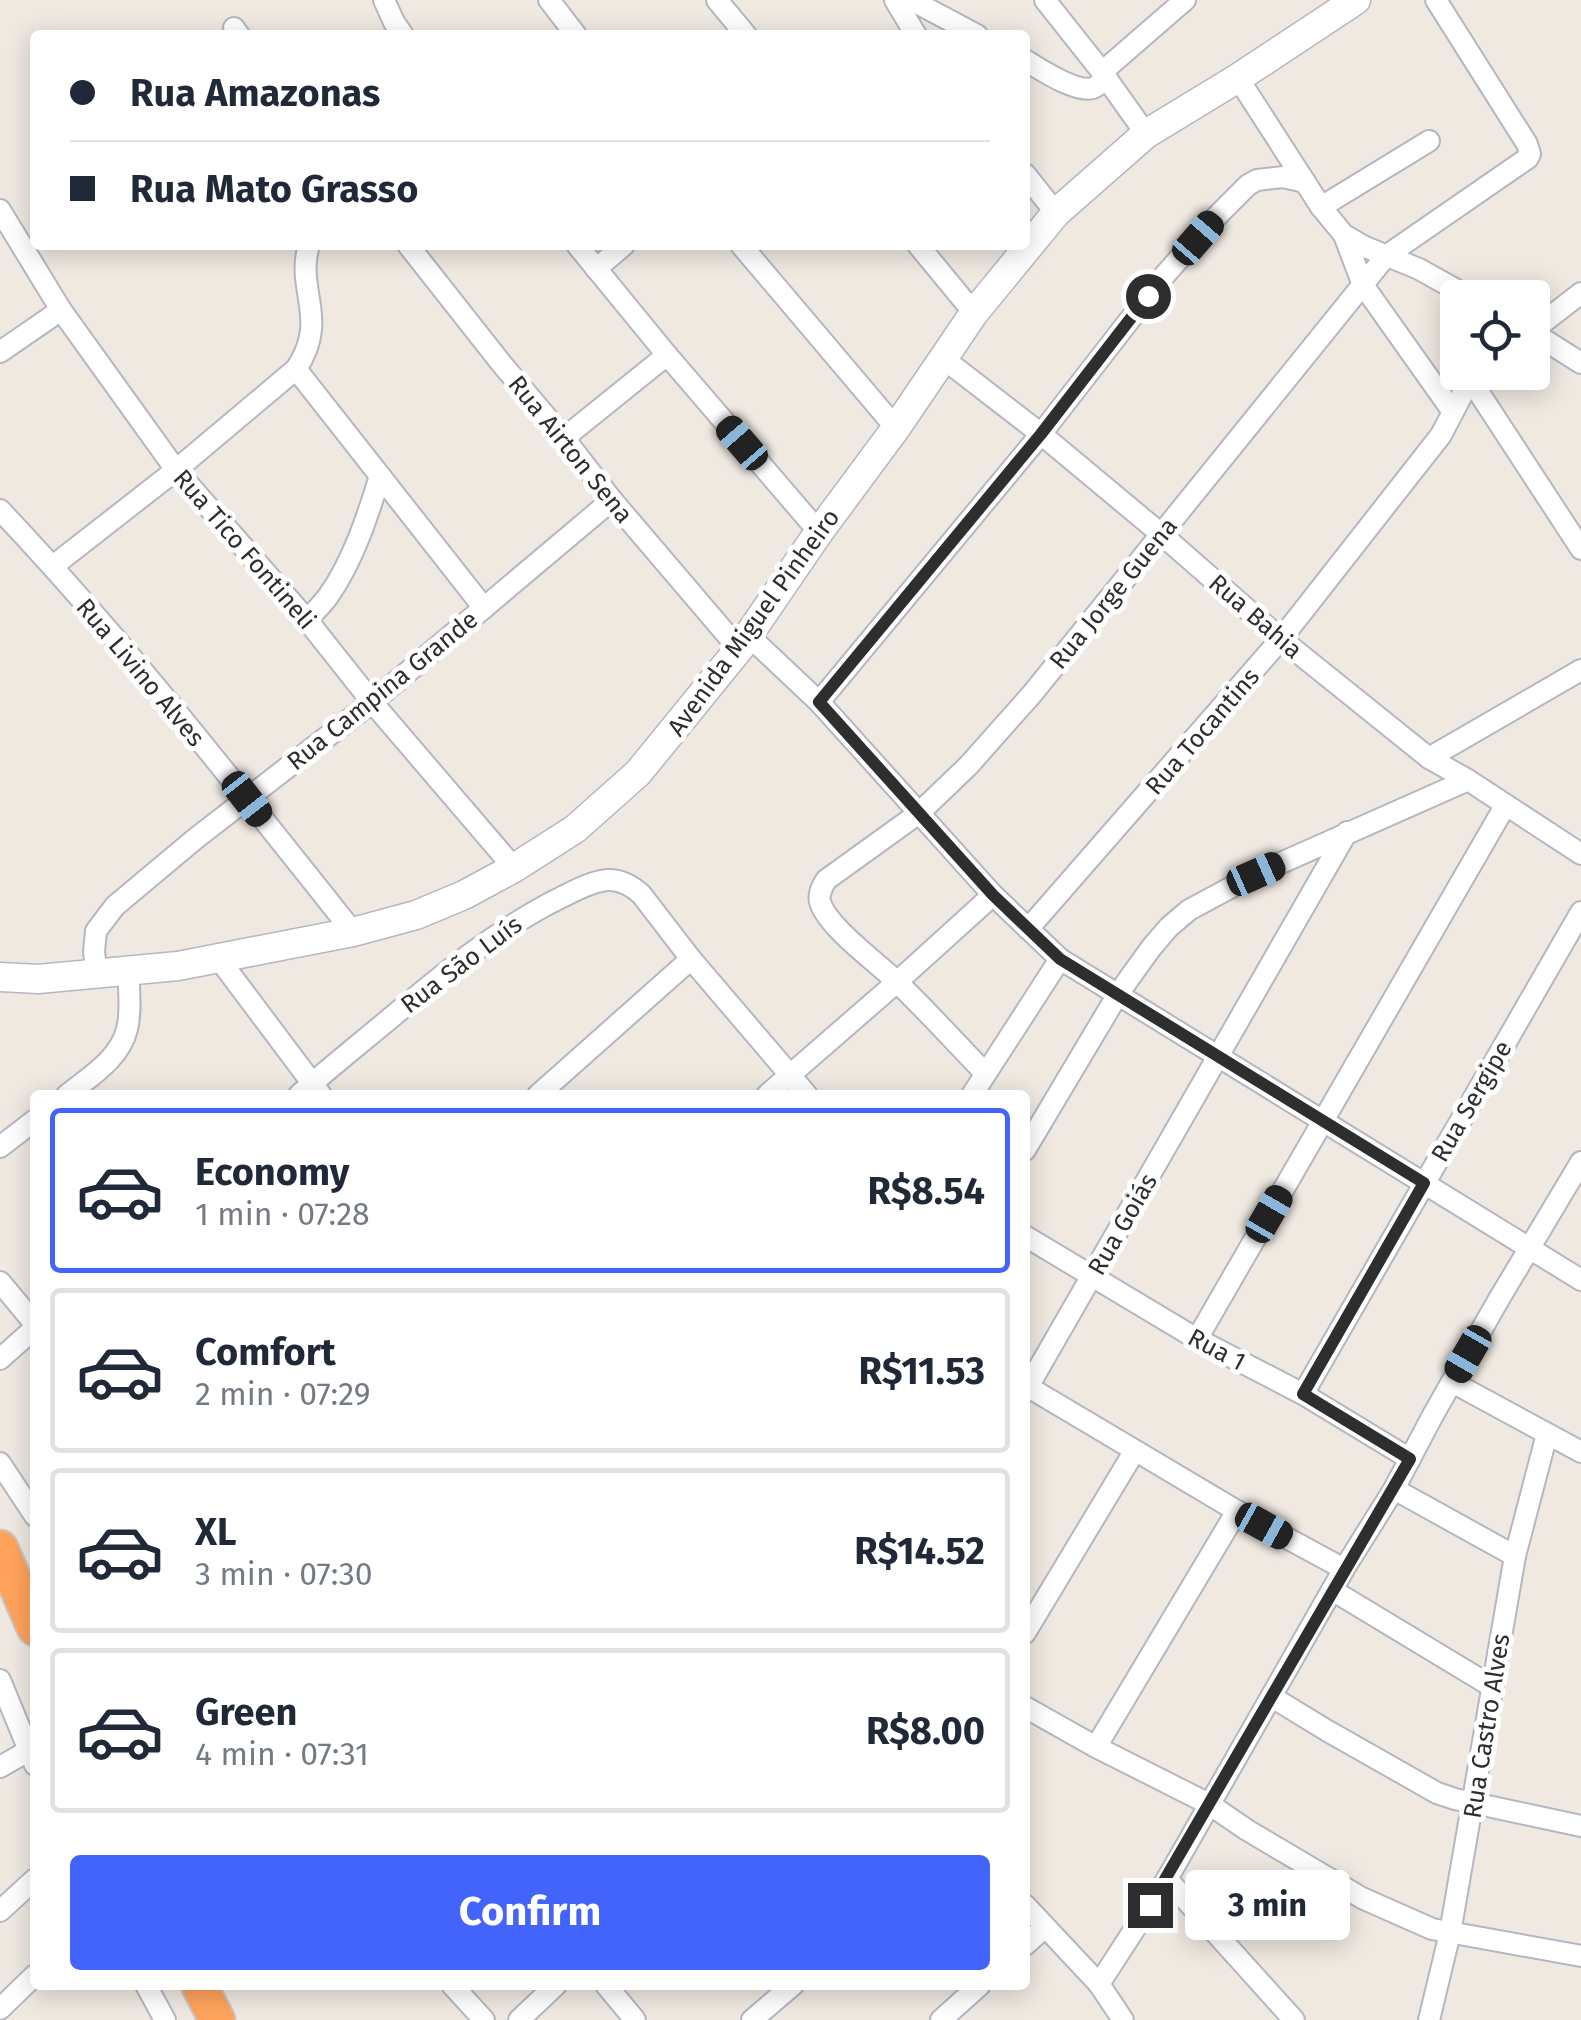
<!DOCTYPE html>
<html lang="en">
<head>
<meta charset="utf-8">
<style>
  body { margin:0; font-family:"Fira Sans",sans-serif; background:#f2f2f3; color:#1f2937; height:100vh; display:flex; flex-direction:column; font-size:38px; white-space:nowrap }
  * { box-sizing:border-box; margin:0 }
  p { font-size:32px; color:#747a83 }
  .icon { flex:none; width:55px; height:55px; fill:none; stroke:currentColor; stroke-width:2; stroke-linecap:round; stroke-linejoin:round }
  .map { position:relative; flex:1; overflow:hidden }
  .side { position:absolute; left:30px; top:1090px; width:1000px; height:900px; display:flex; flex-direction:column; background:#fff; border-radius:10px; box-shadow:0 5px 25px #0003 }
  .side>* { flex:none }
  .top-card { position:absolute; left:30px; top:30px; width:1000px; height:220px; border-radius:10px; box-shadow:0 5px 25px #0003; display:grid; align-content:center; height:220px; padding:0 40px; background:#fff }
  .fabs { position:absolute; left:1440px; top:280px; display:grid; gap:20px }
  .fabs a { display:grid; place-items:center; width:110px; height:110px; border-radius:10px; background:#fff; box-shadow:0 5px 25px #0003; font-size:50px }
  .end { position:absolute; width:45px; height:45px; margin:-22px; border:12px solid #2e2e2e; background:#fff; box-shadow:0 0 0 5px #fff }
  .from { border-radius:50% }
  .bubble { position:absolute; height:70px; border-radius:10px; background:#fff; box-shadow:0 5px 25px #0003; font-size:32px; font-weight:700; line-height:70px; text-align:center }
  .car { position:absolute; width:30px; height:60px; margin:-30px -15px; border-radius:12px; box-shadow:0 0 8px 2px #0007; background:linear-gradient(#222 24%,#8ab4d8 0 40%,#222 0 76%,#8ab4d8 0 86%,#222 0) }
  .top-card b { display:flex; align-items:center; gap:35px; height:95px; font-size:38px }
  .top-card b+b { border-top:2px solid #e0e1e3 }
  .top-card i { width:25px; height:25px; background:#1f2937 }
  ul { padding:18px 0 0; list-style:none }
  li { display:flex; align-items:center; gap:30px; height:165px; margin:0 20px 15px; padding:0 20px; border:5px solid #e0e1e3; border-radius:10px }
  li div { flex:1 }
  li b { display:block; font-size:38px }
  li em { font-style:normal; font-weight:700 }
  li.selected { border-color:#4264fb }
  li>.icon { width:90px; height:90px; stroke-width:1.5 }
  .action { display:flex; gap:20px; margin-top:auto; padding:20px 40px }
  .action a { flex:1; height:115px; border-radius:10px; background:#4264fb; color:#fff; font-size:40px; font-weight:700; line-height:115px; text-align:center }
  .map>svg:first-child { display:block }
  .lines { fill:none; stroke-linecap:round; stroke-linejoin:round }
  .street-casing { stroke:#b4b7c1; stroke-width:24 }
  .secondary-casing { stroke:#b4b7c1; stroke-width:31 }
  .highway-casing { stroke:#c9c9c9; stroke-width:39 }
  .street { stroke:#fff; stroke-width:20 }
  .secondary { stroke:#fff; stroke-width:28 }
  .highway { stroke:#ffa35c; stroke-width:35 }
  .route { stroke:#2e2e2e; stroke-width:12 }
  .labels { text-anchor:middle; stroke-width:10; stroke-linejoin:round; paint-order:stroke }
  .street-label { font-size:25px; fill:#2e2e2e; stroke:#fff }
</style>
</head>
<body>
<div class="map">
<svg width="1581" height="2020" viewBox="0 0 1581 2020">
  <rect width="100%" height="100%" fill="#efe9e1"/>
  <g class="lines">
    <g class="street-casing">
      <g id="street">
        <polyline points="384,0 394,22 403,35"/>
        <polyline points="549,0 576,35"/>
        <polyline points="717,0 746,35"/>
        <polyline points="895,0 916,35"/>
        <polyline points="911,0 977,35"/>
        <polyline points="1045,0 1102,72 1146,134"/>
        <polyline points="234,28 239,35"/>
        <path d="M1025,60C1040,69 1075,93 1093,88C1096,87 1104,81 1107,79"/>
        <polyline points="1102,72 1185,0"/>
        <polyline points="1238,78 1321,207 1344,235 1363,246 1419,269 1471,298"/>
        <polyline points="1025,174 1056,213"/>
        <polyline points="1321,207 1429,141"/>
        <polyline points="0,210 61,310 176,470 307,620 372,702 514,868"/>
        <polyline points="1344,235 1363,285 1453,412"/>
        <polyline points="408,245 501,363 564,438 612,500 739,649"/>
        <polyline points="577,245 667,355 819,532"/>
        <polyline points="741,245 896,428"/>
        <polyline points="918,245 974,313"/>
        <polyline points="596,269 624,245"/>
        <polyline points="1532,331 1581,293"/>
        <polyline points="1532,332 1581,363"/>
        <polyline points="0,352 61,310"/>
        <polyline points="944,359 1041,434 1161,534 1281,639 1429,758 1468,780 1581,854"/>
        <polyline points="296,369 484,608"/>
        <polyline points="1470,379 1581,549"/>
        <polyline points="564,438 667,355"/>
        <path d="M0,510C126,643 239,789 353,932"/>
        <path d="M53,566L176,470L296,369C330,319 295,290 309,245"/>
        <path d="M307,620C314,612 323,604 329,595C353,561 368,515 380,476"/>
        <polyline points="749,636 819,702 993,895 1060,959 1581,1280"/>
        <polyline points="819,702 1041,434 1163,277 1218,215 1248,185 1257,180 1283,177 1305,182"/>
        <polyline points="1429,758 1581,670"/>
        <polyline points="1028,929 1281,639 1441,435 1474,372"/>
        <polyline points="219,959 321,1095"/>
        <polyline points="97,974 94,952 96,931 115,906 195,839 372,702 612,500"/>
        <path d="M985,1073C956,1043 927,1011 897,982C877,962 828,928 820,902C818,894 822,887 826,880L919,813L969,765L1032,694L1386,256L1528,158L1530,154L1527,144L1436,0"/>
        <path d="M67,1095C89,1077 120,1059 127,1029C132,1011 128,990 129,971"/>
        <path d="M299,1095C329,1068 362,1042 393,1016C443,974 492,934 550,903C567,895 588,882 607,880C620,879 632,886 641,894L691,959L807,1095"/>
        <polyline points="538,1095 691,959"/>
        <polyline points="767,1095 897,982 993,895"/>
        <polyline points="972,1095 1060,959"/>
        <polyline points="0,1147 35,1120"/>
        <polyline points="1025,1150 1118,994 1151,948 1169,927 1189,910 1256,874 1468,780"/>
        <polyline points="1025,1236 1197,1339 1303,1394 1410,1459"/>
        <polyline points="0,1282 35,1324"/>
        <polyline points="1197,1339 1505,806"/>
        <polyline points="0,1359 35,1328"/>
        <polyline points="1452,1382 1581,1452"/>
        <polyline points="1025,1385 1237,1511 1344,1569"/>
        <polyline points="1025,1392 1347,832"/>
        <polyline points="1303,1394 1581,912"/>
        <polyline points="0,1463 35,1516"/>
        <polyline points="1394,1489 1515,1556"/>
        <polyline points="1332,1590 1491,1686"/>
        <polyline points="1025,1633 1134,1452"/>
        <polyline points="0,1680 35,1765"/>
        <polyline points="1272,1697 1326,1730 1437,1793 1455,1799 1581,1826"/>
        <polyline points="1025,1707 1096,1747 1209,1804 1247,1830 1362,1898 1432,1929 1581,1956"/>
        <polyline points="1096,1747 1237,1511"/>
        <polyline points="0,1767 28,1751"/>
        <polyline points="1167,1879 1294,2020"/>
        <polyline points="1025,1905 1099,1984 1123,2020"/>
        <polyline points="0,1911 35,1879"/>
        <polyline points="1025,1945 1044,1928"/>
        <polyline points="1099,1984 1167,1879 1344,1569 1394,1489 1433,1415 1499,1299 1581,1162"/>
        <polyline points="146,1985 165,2020"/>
        <polyline points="452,1985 484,2020"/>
        <polyline points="606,1985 635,2020"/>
        <polyline points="0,2009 35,1975"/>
        <polyline points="519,2020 556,1985"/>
        <polyline points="752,2020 793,1985"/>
        <polyline points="941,2020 980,1985"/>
        <polyline points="1429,2020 1450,1933 1515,1556 1547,1434"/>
      </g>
    </g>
    <g class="secondary-casing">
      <polyline id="secondary" points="0,977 38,979 178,966 353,932 416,915 464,895 514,868 575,829 638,773 739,649 819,532 896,428 974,313 1056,213 1146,134 1238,78 1356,0"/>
    </g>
    <g class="highway-casing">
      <g id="highway">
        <polyline points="0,1548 35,1628"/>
        <polyline points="199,1985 217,2020"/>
      </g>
    </g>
    <use href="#street" class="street"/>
    <use href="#secondary" class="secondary"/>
    <use href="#highway" class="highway"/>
  </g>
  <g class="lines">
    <polyline class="route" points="1148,296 1041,434 819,702 993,895 1060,959 1424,1183 1303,1394 1410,1459 1150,1905"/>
  </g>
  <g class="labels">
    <g class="street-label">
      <text transform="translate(571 449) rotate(51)" y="9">Rua Airton Sena</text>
      <text transform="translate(245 549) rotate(49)" y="9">Rua Tico Fontineli</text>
      <text transform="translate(1113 593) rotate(-51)" y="9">Rua Jorge Guena</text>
      <text transform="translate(1256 616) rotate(41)" y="9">Rua Bahia</text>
      <text transform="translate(753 622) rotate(-54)" y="9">Avenida Miguel Pinheiro</text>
      <text transform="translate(141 672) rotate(50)" y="9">Rua Livino Alves</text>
      <text transform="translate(382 690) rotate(-39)" y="9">Rua Campina Grande</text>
      <text transform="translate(1202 731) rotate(-49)" y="9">Rua Tocantins</text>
      <text transform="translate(461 964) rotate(-37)" y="9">Rua São Luís</text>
      <text transform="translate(1471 1101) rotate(-60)" y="9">Rua Sergipe</text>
      <text transform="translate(1122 1224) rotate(-60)" y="9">Rua Goiás</text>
      <text transform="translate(1217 1349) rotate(28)" y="9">Rua 1</text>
      <text transform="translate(1486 1726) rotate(-81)" y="9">Rua Castro Alves</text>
    </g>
  </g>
</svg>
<div class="fabs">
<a><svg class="icon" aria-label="locate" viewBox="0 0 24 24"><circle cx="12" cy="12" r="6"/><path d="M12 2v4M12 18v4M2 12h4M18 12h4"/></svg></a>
</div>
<i class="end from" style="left:1148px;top:296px"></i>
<i class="end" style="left:1150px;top:1905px"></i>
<div class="bubble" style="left:1185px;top:1870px;width:165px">3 min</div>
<i class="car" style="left:1198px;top:238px;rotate:41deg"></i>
<i class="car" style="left:742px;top:443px;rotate:319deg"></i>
<i class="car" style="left:247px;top:799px;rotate:142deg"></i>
<i class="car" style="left:1256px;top:874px;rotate:66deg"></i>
<i class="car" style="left:1269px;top:1214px;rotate:30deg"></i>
<i class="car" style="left:1468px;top:1354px;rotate:210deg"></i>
<i class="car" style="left:1264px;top:1526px;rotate:119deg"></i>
<div class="top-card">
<b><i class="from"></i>Rua Amazonas</b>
<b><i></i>Rua Mato Grasso</b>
</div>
<section class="side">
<ul>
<li class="selected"><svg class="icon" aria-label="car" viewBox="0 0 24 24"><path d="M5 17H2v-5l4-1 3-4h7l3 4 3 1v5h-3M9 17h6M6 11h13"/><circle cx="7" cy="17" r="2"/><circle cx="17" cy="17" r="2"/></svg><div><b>Economy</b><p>1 min · 07:28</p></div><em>R$8.54</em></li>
<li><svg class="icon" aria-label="car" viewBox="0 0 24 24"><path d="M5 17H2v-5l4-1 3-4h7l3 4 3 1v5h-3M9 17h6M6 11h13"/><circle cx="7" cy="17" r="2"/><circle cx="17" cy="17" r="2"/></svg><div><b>Comfort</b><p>2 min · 07:29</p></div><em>R$11.53</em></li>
<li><svg class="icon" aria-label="car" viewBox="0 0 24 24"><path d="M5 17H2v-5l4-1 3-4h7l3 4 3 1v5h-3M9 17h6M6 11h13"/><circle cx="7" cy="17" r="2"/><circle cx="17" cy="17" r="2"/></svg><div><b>XL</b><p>3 min · 07:30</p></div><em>R$14.52</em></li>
<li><svg class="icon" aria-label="car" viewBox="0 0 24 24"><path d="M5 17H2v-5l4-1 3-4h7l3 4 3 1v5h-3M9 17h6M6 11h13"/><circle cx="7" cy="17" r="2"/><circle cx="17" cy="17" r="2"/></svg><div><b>Green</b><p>4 min · 07:31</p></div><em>R$8.00</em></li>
</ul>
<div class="action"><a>Confirm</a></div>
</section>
</div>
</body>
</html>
